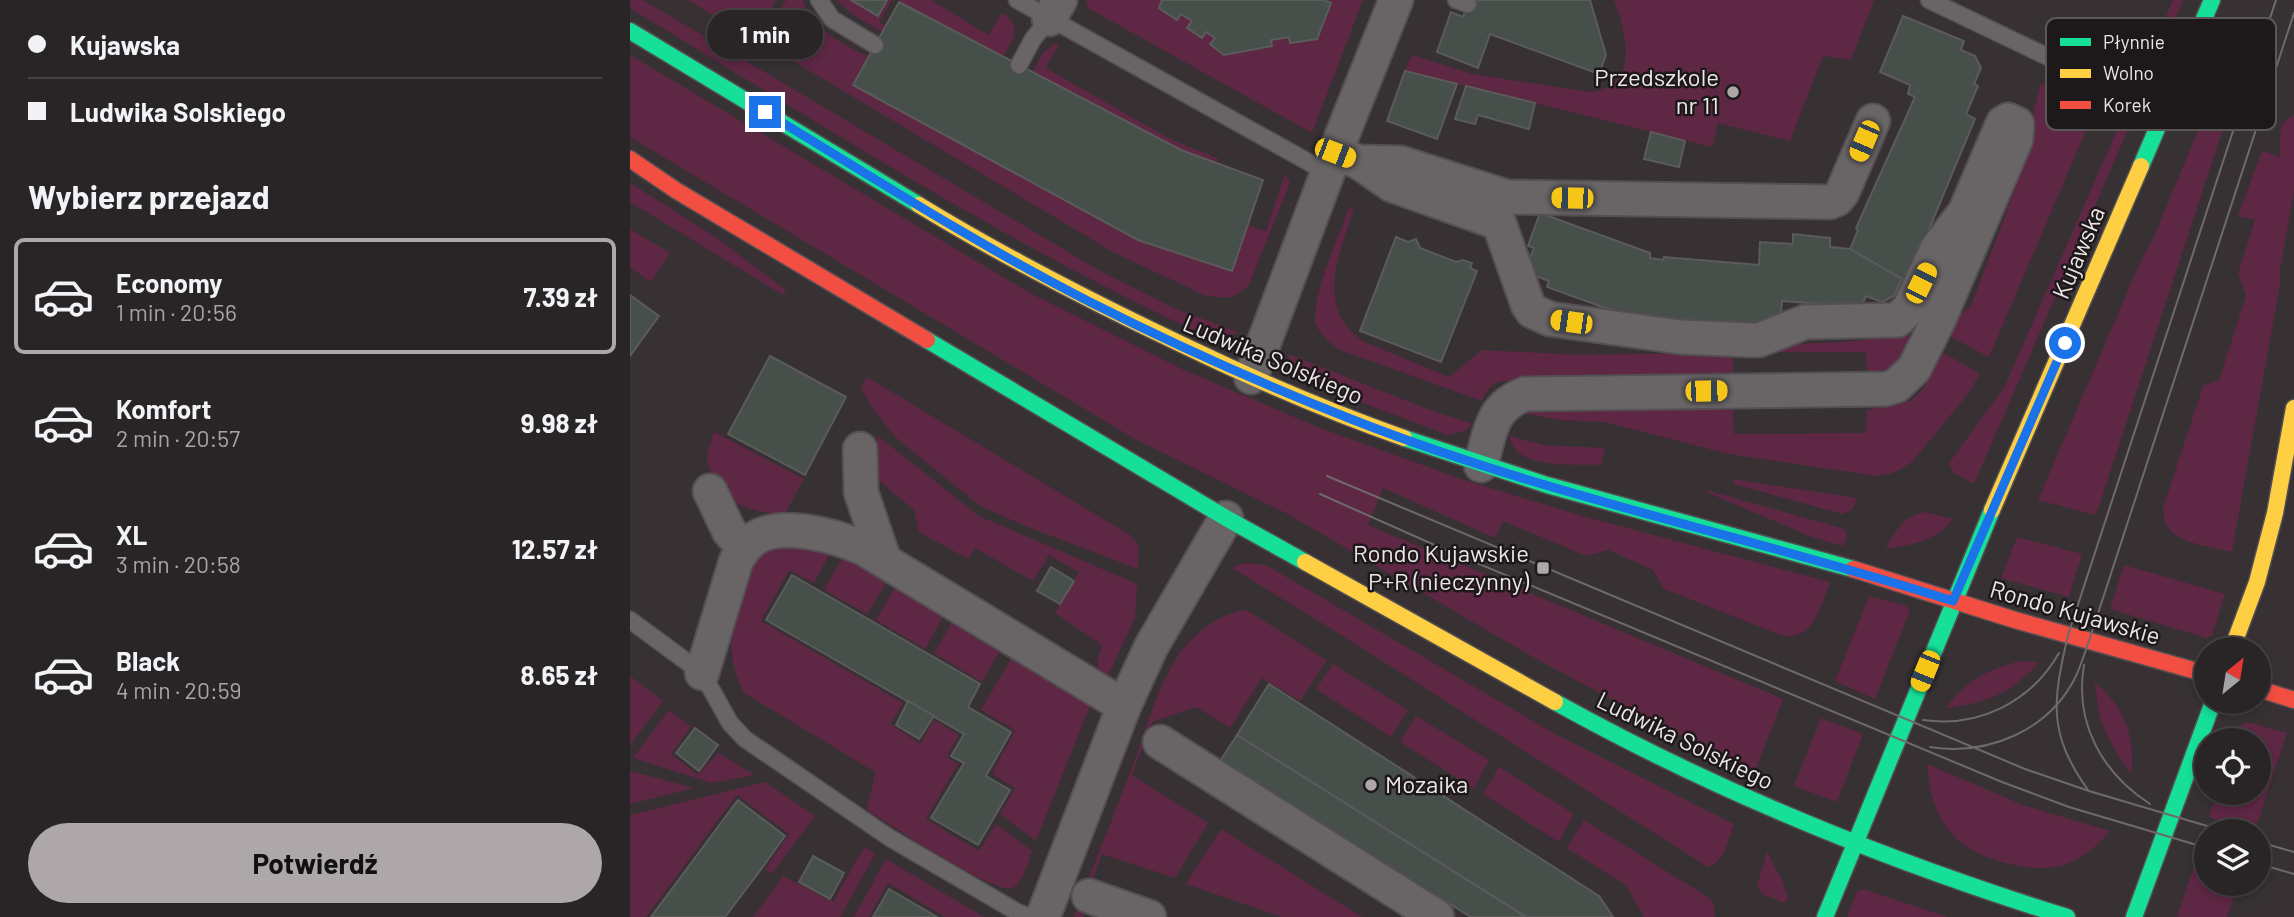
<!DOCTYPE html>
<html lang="pl">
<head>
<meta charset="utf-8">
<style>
  body { margin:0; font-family:Barlow,sans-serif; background:#353133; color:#f1f3f6; height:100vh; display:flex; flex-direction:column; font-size:26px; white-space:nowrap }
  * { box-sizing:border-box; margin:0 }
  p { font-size:23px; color:#a5a5a7 }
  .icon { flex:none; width:38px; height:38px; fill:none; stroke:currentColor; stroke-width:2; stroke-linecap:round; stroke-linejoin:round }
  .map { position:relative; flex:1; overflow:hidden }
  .side { display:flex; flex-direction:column; background:#292527; width:630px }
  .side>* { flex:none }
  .top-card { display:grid; align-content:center; height:154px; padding:0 28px; background:#292527 }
  .needle { width:46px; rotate:30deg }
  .buttons { position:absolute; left:1564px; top:637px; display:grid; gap:14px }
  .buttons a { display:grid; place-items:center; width:77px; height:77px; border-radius:50%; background:#292527; box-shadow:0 4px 10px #0003,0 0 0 2px #454244; font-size:35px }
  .end { position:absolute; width:32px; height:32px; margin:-16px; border:9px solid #1a73e8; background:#fff; box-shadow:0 0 0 4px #fff }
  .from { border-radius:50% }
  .bubble { position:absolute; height:49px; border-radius:24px; background:#292527; box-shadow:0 4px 10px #0003,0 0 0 2px #454244; font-size:23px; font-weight:700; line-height:49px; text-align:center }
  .car { position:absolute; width:21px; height:42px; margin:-21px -10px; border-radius:9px; box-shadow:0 0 5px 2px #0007; background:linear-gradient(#f5c518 24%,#345 0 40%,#f5c518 0 76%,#345 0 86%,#f5c518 0) }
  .top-card b { display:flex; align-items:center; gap:24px; height:66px; font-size:26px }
  .top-card b+b { border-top:2px solid #454244 }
  .top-card i { width:18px; height:18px; background:#f1f3f6 }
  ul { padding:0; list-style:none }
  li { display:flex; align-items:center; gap:21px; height:116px; margin:0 14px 10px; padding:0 14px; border:4px solid transparent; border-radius:10px }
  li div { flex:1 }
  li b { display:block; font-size:26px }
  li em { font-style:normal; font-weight:700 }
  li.on { border-color:#ada7aa }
  li>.icon { width:63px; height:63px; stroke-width:1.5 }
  h2 { padding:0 28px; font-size:32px; line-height:84px }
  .cta { display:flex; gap:14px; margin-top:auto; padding:14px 28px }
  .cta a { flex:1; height:80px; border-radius:42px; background:#ada7aa; color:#111; font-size:28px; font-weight:700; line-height:80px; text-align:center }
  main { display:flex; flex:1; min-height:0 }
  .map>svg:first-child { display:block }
  .green { fill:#5e2744 }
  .building { fill:#464f4a; stroke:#5b5b5a; stroke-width:2 }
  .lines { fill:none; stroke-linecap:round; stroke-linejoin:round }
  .lane-casing { stroke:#544f52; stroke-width:19 }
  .street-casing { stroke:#544f52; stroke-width:37 }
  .fast-casing { stroke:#544f52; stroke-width:19 }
  .slow-casing { stroke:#544f52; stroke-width:19 }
  .jam-casing { stroke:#544f52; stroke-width:19 }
  .lane { stroke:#696466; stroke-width:16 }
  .street { stroke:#696466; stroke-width:33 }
  .fast { stroke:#16e098; stroke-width:16 }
  .slow { stroke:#ffcf43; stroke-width:16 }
  .jam { stroke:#f24e42; stroke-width:16 }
  .tram { stroke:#6e696b; stroke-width:2 }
  .route { stroke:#1a73e8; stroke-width:9 }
  .poi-dot { fill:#ada7aa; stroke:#1d181a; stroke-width:2.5 }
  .labels { text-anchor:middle; stroke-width:5; stroke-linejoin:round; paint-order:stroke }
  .poi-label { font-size:24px; fill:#ede6e9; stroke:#1d181a; text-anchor:end }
  .street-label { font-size:24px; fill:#ede6e9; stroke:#1d181a }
  .key { fill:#1d181a; stroke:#5b5658; stroke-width:2 }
  .key-label { font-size:19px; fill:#ede6e9 }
</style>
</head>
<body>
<main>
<section class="side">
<div class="top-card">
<b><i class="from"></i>Kujawska</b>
<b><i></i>Ludwika Solskiego</b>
</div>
<h2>Wybierz przejazd</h2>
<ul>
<li class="on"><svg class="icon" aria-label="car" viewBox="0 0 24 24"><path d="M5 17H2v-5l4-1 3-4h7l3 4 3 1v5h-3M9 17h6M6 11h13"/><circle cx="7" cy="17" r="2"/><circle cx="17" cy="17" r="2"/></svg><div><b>Economy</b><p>1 min · 20:56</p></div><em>7.39 zł</em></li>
<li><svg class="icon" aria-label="car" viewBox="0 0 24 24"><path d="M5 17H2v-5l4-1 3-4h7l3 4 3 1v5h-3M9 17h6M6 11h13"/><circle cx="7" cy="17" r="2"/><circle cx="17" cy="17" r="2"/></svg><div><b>Komfort</b><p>2 min · 20:57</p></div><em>9.98 zł</em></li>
<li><svg class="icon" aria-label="car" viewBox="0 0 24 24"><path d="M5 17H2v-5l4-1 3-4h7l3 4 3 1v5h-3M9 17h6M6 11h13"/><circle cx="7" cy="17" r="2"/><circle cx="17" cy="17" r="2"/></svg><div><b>XL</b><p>3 min · 20:58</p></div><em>12.57 zł</em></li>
<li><svg class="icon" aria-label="car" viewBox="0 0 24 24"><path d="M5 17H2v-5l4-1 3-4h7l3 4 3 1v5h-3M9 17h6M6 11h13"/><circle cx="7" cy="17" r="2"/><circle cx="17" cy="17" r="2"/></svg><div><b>Black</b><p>4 min · 20:59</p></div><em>8.65 zł</em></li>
</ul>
<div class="cta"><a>Potwierdź</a></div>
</section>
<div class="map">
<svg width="1664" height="917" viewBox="0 0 1664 917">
  <rect width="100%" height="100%" fill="#373134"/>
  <g class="green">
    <path d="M0,0H13L472,272L544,308L610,333L587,338L578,337C376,244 189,123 0,8Z"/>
    <polygon points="58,0 146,0 122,39"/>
    <path d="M156,0H173C181,31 213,43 239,57L224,85L508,240L602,271L618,225L636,231L655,174L660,183L619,285L611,292L600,298L576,296L483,252L131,42Z"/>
    <polygon points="207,0 221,0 247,16 257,0 262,0 249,22 255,26 252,32 222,14"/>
    <path d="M270,0H301L358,35L372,13C393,25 383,40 373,57L269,2Z"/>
    <polygon points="456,0 532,0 529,8 546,20 551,14 562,21 557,28 571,38 576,32 585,38 581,44 642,46 641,40 659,37 661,43 687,39 701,4 694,0 733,0 682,133 458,8"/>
    <path d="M984,0H1244L1221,60L1193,56L1160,141L1088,123L1082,147L775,71L782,55L842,74L960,92C1011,86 996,33 984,0Z"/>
    <path d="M1543,0H1553C1544,21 1531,70 1509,79Z"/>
    <polygon points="424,44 429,44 416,68 540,139 589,159 586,163 551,150 403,72 413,53"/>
    <path d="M0,55L398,292L556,371L690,428L837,481L956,517L1200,582C1190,607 1187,635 1156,637L1034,589L1023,570L978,550L956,556L873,521L865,538L753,488L738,525L1153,699L1125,771L1067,744L908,660L656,513L505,439L0,137Z"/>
    <polygon points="1429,79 1470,98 1359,357 1315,334 1320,322 1341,306 1391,173 1393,152 1411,83 1425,88"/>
    <polygon points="1586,87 1596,107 1593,129 1466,515 1408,500 1512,258 1523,239"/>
    <polygon points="1494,114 1497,132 1344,484 1324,473 1319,463 1374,388"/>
    <path d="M1664,115V190L1650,271V285L1602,552C1576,545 1531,543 1533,508L1573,386L1589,380L1616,296L1608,273L1625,220L1608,216L1632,151L1650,157C1651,140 1646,122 1664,115Z"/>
    <polygon points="0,183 84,236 156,290 153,295 0,202"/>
    <path d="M719,208L724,209C709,254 684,310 735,342L819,377L852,350L953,355L1103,352V379L872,381C862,384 855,390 852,401L713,351C703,347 690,335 686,324C679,303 710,232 719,208Z"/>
    <polygon points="0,229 40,253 21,282 0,267"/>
    <path d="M1280,335C1269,361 1267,371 1237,374L1236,352H1135L1159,344L1212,342Z"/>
    <path d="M1309,350L1350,374L1337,395L1283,461C1271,470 1261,475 1246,476L1099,454L974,422L929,420L893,413L904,407L1099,408L1103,411L1104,434L1236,433L1237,410L1281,401L1293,389Z"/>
    <path d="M658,354L800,410L843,424L834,431L818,435L685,385C672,377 661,370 658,354Z"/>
    <polygon points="237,377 500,535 509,545 508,569 398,527 350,506 265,437 243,409 231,388"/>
    <path d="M84,432L174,479L155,514C127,514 92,504 82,475C80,470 77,464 77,459C77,451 82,441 84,432Z"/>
    <polygon points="248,436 349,516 507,584 505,619 479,673 475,674 468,669 468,658 472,645 425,613 449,572 419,555 403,581 345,548 338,559 289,532 284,510 240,473 242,454"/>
    <path d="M880,436L913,445L975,448L971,465C946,464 882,470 880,436Z"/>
    <polygon points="1102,479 1227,498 1223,509 1212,514 1104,484"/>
    <polygon points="1076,490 1208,527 1215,530 1217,536 1213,546 1182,537 1076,492"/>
    <path d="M1296,512L1323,519C1307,541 1281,545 1256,549C1265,530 1274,516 1296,512Z"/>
    <polygon points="1387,537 1452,554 1439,597 1371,578"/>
    <path d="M164,543L202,549L184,583L159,570L131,621L273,703L261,724L290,744L304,720L329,735L317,757L328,764L296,819L349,851L366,824L402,851C398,862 393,884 382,888C365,895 258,823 237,810L245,772L114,693C96,659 99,624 111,588C115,578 117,567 125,559C136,549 150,547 164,543Z"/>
    <polygon points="214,555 260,577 237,614 194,590"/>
    <path d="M620,563L636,565L927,735L1104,824C1098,840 1095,861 1078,867L708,633L602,568L611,564Z"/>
    <polygon points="1494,565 1595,594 1582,636 1577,638 1480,609"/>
    <polygon points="269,580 318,608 295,649 246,620"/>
    <polygon points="1239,596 1276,606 1280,610 1245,699 1205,681"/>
    <path d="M616,610L697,660L670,701L632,678L600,728L566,707L522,722L502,775L578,823L545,878L472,854L451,909L454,917H444C463,865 485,814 504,762C517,726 528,685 550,653C564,633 592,612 616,610Z"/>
    <polygon points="327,614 374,644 352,682 304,653"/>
    <polygon points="385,652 462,701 406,841 370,814 385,788 362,774 385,730 351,710"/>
    <path d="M1391,661L1409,662C1379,696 1358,701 1315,709C1335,681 1358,669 1391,661Z"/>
    <polygon points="703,664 778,710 761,737 686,689"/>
    <polygon points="0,676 33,701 0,745"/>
    <path d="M1464,682C1494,706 1506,736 1501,774C1488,756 1476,737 1470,715C1467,704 1467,693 1464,682Z"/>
    <polygon points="39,710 61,727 41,754 68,775 88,753 125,775 82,783 3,758"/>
    <polygon points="786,716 859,760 844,789 770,742"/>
    <polygon points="1191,718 1233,734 1207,802 1164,786"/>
    <polygon points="1614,723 1621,723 1657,733 1625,830 1579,817 1587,793 1629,793 1629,740 1605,740 1610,726"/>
    <path d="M1297,764L1393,805L1480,831C1468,845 1455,857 1437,864C1405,875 1350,861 1326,838C1305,818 1299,791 1297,764Z"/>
    <polygon points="869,767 944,814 929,842 853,794"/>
    <polygon points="0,771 64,788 0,804"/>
    <polygon points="135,782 185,816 142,874 135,869 159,834 107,795 16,917 0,917 0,815"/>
    <polygon points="954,820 1078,897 1084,904 1085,917 1014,917 997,886 937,848"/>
    <polygon points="591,829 732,917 651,917 556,884"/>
    <polygon points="234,847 245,854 210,917 123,917 153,876 203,902"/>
    <polygon points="1137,852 1152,880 1158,899 1155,903 1132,894 1127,886"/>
    <polygon points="1568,854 1577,856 1577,884 1608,884 1597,917 1547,917"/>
    <polygon points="256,859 354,917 315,917 258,883 239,917 224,917"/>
    <polygon points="1233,889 1318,917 1217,917 1227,892"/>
  </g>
  <g class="building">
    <polygon points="221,0 257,0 248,16"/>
    <polygon points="532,0 694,0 701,3 687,39 660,43 659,37 641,40 642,46 594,55 580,44 585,38 576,32 572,38 557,28 562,21 551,14 547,20 529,8"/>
    <polygon points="839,0 960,0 976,55 969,74 860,34 848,68 807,52 821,12 833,17"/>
    <polygon points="269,2 551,150 633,180 602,271 508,240 223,85"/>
    <polygon points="1273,16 1334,41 1331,50 1345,56 1351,68 1344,84 1348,86 1336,114 1345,119 1277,282 1220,249 1228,230 1226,228 1285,97 1278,94 1280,85 1250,72"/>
    <polygon points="775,71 827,84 807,139 757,121"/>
    <polygon points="836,86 905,103 899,129 848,115 845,124 825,119"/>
    <polygon points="1021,132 1055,141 1049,167 1014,159"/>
    <polygon points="910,213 1020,253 1020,258 1033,260 1034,257 1129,265 1130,242 1163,244 1163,234 1200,238 1200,247 1220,249 1277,282 1271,281 1264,296 1252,302 1236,296 1231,307 1152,301 1151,314 1140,323 1127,322 1126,330 989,313 917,287 919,281 903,275 898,263 904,248 898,246"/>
    <polygon points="766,237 778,242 786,239 790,248 826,262 833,260 842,263 840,268 847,271 811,362 730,331"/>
    <polygon points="0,295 29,316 0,356"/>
    <polygon points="140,356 216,397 175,475 98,434"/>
    <polygon points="421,567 444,581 430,604 407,591"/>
    <polygon points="162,575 350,684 338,707 381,732 356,776 380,790 348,845 301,818 334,763 321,756 334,734 136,620"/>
    <polygon points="639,684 969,896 983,917 896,917 607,735"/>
    <polygon points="278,701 304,716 289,739 266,725"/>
    <polygon points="65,728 88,745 69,771 46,753"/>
    <polygon points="607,735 896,917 841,917 589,763"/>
    <polygon points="108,800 155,836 129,872 95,917 21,917"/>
    <polygon points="183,856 214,873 200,899 169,882"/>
    <polygon points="259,889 307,917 243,917"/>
  </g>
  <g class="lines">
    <g class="lane-casing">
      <g id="lane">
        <polyline points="189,0 202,19 245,45"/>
        <polyline points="387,0 698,173"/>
        <polyline points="826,0 838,4"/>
        <polyline points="1299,0 1535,113"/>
        <polyline points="389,65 403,39 419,19"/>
        <polyline points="0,620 72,673 100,723 115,739 260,838 387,912 400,917"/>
      </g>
    </g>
    <g class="street-casing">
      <g id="street">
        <polyline points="419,19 430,0"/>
        <polyline points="705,153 729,162 770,163 877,197 1200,202 1207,199 1212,193 1243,121"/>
        <path d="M729,162L762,185L869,223L898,305L902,311L920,319L1050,337L1121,340H1129L1175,322L1267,320L1279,309L1307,249L1335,212L1373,123L1378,120L1387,124L1386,139L1309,319L1284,369L1266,386L1255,389L895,394C860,407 860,434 851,465"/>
        <polyline points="621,377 705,153 766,0"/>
        <polyline points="230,449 231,492 254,560"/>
        <polyline points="80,491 99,531 114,548"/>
        <path d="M72,673L106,561C111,553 116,544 124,539C151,520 205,536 233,548L494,706"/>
        <polyline points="530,742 807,917"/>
        <polyline points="459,896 519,917"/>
        <polyline points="413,917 494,706 521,647 596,518"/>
      </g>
    </g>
    <g class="fast-casing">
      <g id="fast">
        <polyline points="0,31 289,205"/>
        <polyline points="1511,166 1582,0"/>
        <polyline points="297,340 596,518 675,562"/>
        <polyline points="774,438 917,485 1223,569"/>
        <path d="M925,702C1087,792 1260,862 1437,917"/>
        <polyline points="1195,917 1362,510"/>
        <polyline points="1504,917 1583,702"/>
      </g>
    </g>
    <g class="slow-casing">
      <g id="slow">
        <path d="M289,205C376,258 466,304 557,347C628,381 700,412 774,438"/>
        <polyline points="1362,510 1511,166"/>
        <polyline points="675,562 925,702"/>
        <polyline points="1602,649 1627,582 1645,513 1664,408"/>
      </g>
    </g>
    <g class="jam-casing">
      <g id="jam">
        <polyline points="0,159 47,191 297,340"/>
        <polyline points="1223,569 1385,620 1577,674"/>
        <polyline points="1629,689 1664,700"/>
      </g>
    </g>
    <use href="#lane" class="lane"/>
    <use href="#street" class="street"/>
    <use href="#fast" class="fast"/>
    <use href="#slow" class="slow"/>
    <use href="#jam" class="jam"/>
    <g class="tram">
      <polyline points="697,476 1395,769 1459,791 1594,831"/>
      <polyline points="690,494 818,551 1372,782 1439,807 1577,848"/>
      <path d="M1454,665C1444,723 1472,773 1520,804"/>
      <path d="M1293,720C1349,728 1401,702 1429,653"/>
      <path d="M1300,747C1358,756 1419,731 1446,676C1451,665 1455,652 1459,641L1664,13"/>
      <path d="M1458,790C1417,732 1423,701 1438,635L1646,0"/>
      <polyline points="1629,842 1664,852"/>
      <polyline points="1629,864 1664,874"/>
    </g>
  </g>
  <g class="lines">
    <path class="route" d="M135,112C242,177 348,245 460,302C545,345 632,384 721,419C916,496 1123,537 1323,601L1435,343"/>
  </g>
  <g class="poi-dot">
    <circle cx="1103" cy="92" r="7"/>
    <rect x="906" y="561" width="14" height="14" rx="3.5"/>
    <circle cx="741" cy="785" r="7"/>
  </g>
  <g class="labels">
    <g class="poi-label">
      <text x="1089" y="86">Przedszkole<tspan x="1089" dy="28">nr 11</tspan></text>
      <text x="899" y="562">Rondo Kujawskie<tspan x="899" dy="28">P+R (nieczynny)</tspan></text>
      <text x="755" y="793" text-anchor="start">Mozaika</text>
    </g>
    <g class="street-label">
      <text transform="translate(1449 253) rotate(-67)" y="8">Kujawska</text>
      <text transform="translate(643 360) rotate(23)" y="8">Ludwika Solskiego</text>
      <text transform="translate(1445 613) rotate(16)" y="8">Rondo Kujawskie</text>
      <text transform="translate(1055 741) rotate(26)" y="8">Ludwika Solskiego</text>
    </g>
  </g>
  <rect x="1416" y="18" width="230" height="112" rx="10" class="key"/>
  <rect x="1430" y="38" width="31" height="8" fill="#16e098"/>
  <rect x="1430" y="69" width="31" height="9" fill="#ffcf43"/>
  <rect x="1430" y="101" width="31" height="8" fill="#f24e42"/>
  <g class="key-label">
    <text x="1473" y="49">Płynnie</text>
    <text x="1473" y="80">Wolno</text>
    <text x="1473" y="112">Korek</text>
  </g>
</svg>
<div class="buttons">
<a><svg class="needle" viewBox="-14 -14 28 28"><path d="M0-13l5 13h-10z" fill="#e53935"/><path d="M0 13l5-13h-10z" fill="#a5a5a7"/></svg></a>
<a><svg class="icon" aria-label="locate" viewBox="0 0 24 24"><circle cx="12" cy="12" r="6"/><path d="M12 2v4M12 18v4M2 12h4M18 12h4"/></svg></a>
<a><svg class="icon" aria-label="layers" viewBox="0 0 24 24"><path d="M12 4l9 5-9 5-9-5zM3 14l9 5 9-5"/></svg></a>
</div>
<i class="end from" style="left:1435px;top:343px"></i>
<i class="end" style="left:135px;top:112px"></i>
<div class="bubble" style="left:77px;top:10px;width:116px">1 min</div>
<i class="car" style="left:1234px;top:141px;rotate:203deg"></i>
<i class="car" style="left:705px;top:153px;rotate:111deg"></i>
<i class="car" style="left:942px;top:198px;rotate:271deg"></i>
<i class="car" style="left:1291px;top:283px;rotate:26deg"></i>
<i class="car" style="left:941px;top:322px;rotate:278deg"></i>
<i class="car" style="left:1076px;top:391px;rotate:89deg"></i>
<i class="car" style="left:1295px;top:671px;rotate:202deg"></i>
</div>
</main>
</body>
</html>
